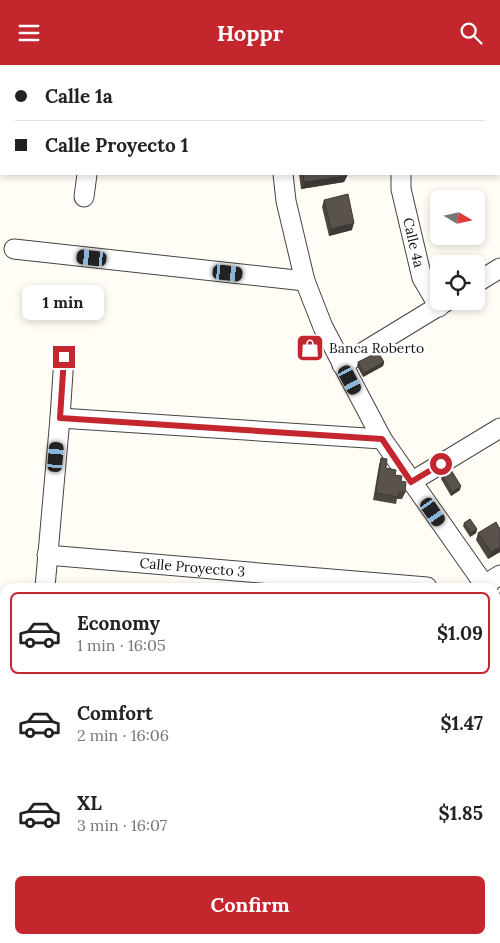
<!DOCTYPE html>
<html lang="en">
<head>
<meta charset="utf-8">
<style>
  body { margin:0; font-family:Lora,serif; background:#f2f2f2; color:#222; height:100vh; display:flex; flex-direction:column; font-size:19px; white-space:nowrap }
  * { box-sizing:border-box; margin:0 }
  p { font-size:16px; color:#767676 }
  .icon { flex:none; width:28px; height:28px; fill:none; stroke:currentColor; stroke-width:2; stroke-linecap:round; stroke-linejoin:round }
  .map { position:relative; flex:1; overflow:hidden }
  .side { position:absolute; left:0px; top:518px; width:500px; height:361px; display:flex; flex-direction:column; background:#fff; border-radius:15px 15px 0 0; box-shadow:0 2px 8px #0003 }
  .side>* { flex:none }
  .hud { position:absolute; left:0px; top:0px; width:500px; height:110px; box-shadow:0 2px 8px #0003; display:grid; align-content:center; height:110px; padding:0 15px; background:#fff }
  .needle { width:32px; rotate:99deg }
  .tools { position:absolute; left:430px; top:125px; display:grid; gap:10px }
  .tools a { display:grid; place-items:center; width:55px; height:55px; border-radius:8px; background:#fff; box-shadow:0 2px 8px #0003; font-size:25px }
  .end { position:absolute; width:22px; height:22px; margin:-11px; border:6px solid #c4262e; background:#fff; box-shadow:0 0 0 2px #fff }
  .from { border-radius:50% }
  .bubble { position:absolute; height:35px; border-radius:8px; background:#fff; box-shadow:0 2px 8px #0003; font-size:16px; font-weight:800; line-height:35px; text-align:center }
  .car { position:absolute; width:15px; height:30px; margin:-15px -8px; border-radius:6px; box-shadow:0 0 4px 1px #0007; background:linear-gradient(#222 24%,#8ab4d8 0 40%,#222 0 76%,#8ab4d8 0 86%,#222 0) }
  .hud b { display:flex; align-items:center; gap:18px; height:48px; font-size:19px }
  .hud b+b { border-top:1px solid #e0e0e0 }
  .hud i { width:12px; height:12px; background:#222 }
  ul { padding:9px 0 0; list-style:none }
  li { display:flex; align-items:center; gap:15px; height:82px; margin:0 10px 8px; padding:0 5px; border:2px solid transparent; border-radius:8px }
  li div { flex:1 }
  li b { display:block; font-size:19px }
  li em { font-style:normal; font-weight:800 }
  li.selected { border-color:#c4262e }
  li>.icon { width:45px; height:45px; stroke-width:1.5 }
  .button { display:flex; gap:10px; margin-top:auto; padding:10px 15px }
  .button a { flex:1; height:58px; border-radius:8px; background:#c4262e; color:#fff; font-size:20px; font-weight:800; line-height:58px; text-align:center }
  header { display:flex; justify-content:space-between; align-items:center; height:65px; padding:0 15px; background:#c4262e; color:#fff; font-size:22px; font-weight:800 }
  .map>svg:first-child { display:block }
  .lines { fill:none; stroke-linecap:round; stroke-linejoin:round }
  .street-casing { stroke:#444; stroke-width:21 }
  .secondary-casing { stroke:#333; stroke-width:30 }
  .street { stroke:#fff; stroke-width:19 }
  .secondary { stroke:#fff6b0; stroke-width:28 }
  .wall { fill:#4d4742 }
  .shaded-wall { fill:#3f3936 }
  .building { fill:#5a524d; stroke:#3f3936 }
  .route { stroke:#c4262e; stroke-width:6 }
  .labels { text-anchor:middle; stroke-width:5; stroke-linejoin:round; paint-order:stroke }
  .street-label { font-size:14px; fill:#111; stroke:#fff }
  .poi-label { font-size:14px; fill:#111; stroke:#fff; text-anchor:start }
</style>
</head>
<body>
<header><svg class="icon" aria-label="menu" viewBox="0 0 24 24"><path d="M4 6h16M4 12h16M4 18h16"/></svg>Hoppr<svg class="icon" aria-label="search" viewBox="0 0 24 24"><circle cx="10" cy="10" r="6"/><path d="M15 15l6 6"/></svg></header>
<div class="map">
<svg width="500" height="878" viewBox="0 0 500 878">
  <rect width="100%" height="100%" fill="#fffdf5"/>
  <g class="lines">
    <g class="street-casing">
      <g id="street">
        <polyline points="99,1 99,0"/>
        <polyline points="290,1 290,0"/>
        <polyline points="405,1 405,0"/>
        <polyline points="283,109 286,136 305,216 323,262 382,374 486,522"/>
        <path id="s1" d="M401,109V124L422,213L439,242"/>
        <polyline points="84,132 87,109"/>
        <polyline points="14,184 305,216"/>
        <polyline points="476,218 500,203"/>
        <polyline points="342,300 447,236"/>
        <polyline points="60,353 382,374"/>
        <polyline points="411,417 500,363"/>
        <path id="s2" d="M47,490L427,522"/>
        <polyline points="45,522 60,353 64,292"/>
        <polyline points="488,522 489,517 500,510"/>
        <polyline points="495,537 500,545"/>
        <polyline points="0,805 5,781"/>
        <polyline points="0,831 5,837"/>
        <polyline points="495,842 500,845"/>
        <polyline points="328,874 332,878"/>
        <polyline points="216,878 222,874"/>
      </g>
    </g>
    <g class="secondary-casing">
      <g id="secondary">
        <polyline points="495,594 500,591"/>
        <polyline points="48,878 57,874"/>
      </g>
    </g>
    <use href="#street" class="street"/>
    <use href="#secondary" class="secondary"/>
  </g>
  <g class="wall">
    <polygon points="299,109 347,109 347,111 344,117 301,124"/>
    <polygon points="324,135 352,165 329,171 322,142"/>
    <polygon points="306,276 317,283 316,286 308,289 305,280"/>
    <polygon points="358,297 384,297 383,301 363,312 357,301"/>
    <polygon points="381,393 386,403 395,410 401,416 405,428 402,434 397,434 396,439 373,435 379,400"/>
    <polygon points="442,410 460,425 451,431 441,414"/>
    <polygon points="464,458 477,464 476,468 470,472 463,461"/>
    <polygon points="500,464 500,487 488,494 476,475 478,468"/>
  </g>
  <g class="shaded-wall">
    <polygon points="347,111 344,117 301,124 304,117"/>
    <polygon points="354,158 352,165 329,171 331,164"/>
    <polygon points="317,283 316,286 308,289 309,285"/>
    <polygon points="384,297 383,301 363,312 364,308"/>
    <polygon points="461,421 460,425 451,431 452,427"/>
    <polygon points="477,464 476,468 470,472 471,468"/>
    <polygon points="500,482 500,487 488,494 491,487"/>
  </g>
  <g class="building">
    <rect x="317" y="0" width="29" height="1"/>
    <polygon points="303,109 347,109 347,111 304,117"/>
    <polygon points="348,129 354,158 331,164 324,135"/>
    <polygon points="315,274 317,283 309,285 306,276"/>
    <polygon points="378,287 384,297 364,308 358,297"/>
    <polygon points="381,393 387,394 386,403 396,405 395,410 402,411 401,416 406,417 405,428 399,427 398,432 376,428"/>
    <polygon points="451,405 461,421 452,427 442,410"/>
    <polygon points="470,454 477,464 471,468 464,458"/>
    <polygon points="496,457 500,464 500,482 491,487 478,468"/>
  </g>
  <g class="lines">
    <polyline class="route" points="64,292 60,353 382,374 411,417 441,399"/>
  </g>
  <defs>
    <g id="shop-square" transform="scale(1.4375)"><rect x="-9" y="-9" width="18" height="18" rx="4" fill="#c4262e" stroke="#fff"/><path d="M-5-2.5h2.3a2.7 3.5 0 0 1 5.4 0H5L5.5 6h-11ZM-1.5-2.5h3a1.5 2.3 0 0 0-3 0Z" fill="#fff"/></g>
  </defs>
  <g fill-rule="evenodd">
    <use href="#shop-square" x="310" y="283"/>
  </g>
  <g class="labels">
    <g class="street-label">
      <text dy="5" stroke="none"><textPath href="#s1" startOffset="70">Calle 4a</textPath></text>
      <text dy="5" stroke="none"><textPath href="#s2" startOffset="146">Calle Proyecto 3</textPath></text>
    </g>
    <g class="poi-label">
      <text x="329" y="288">Banca Roberto</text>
    </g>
  </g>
</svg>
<div class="tools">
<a><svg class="needle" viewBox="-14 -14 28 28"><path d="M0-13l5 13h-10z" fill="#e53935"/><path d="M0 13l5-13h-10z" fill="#767676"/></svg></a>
<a><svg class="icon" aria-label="locate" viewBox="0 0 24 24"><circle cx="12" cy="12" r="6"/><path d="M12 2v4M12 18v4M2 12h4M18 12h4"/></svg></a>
</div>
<i class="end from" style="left:441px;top:399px"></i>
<i class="end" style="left:64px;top:292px"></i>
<div class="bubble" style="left:22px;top:220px;width:82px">1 min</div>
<i class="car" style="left:92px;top:193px;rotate:276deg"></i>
<i class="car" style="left:228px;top:208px;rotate:96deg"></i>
<i class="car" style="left:350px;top:315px;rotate:152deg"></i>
<i class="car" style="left:56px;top:392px;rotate:5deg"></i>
<i class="car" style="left:433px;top:447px;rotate:145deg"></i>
<div class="hud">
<b><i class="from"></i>Calle 1a</b>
<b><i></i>Calle Proyecto 1</b>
</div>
<section class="side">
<ul>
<li class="selected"><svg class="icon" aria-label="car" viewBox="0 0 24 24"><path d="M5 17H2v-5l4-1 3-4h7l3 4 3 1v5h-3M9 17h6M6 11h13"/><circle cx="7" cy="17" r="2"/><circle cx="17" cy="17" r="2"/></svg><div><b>Economy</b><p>1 min · 16:05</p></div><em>$1.09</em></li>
<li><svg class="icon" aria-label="car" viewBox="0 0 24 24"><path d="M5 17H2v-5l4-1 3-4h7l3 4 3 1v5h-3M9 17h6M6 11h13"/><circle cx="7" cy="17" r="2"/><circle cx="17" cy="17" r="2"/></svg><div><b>Comfort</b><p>2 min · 16:06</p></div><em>$1.47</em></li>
<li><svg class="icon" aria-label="car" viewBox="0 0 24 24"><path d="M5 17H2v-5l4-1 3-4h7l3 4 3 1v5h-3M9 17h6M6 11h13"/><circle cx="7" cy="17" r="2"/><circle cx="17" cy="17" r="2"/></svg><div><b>XL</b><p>3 min · 16:07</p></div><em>$1.85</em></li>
</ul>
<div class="button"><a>Confirm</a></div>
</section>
</div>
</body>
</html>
